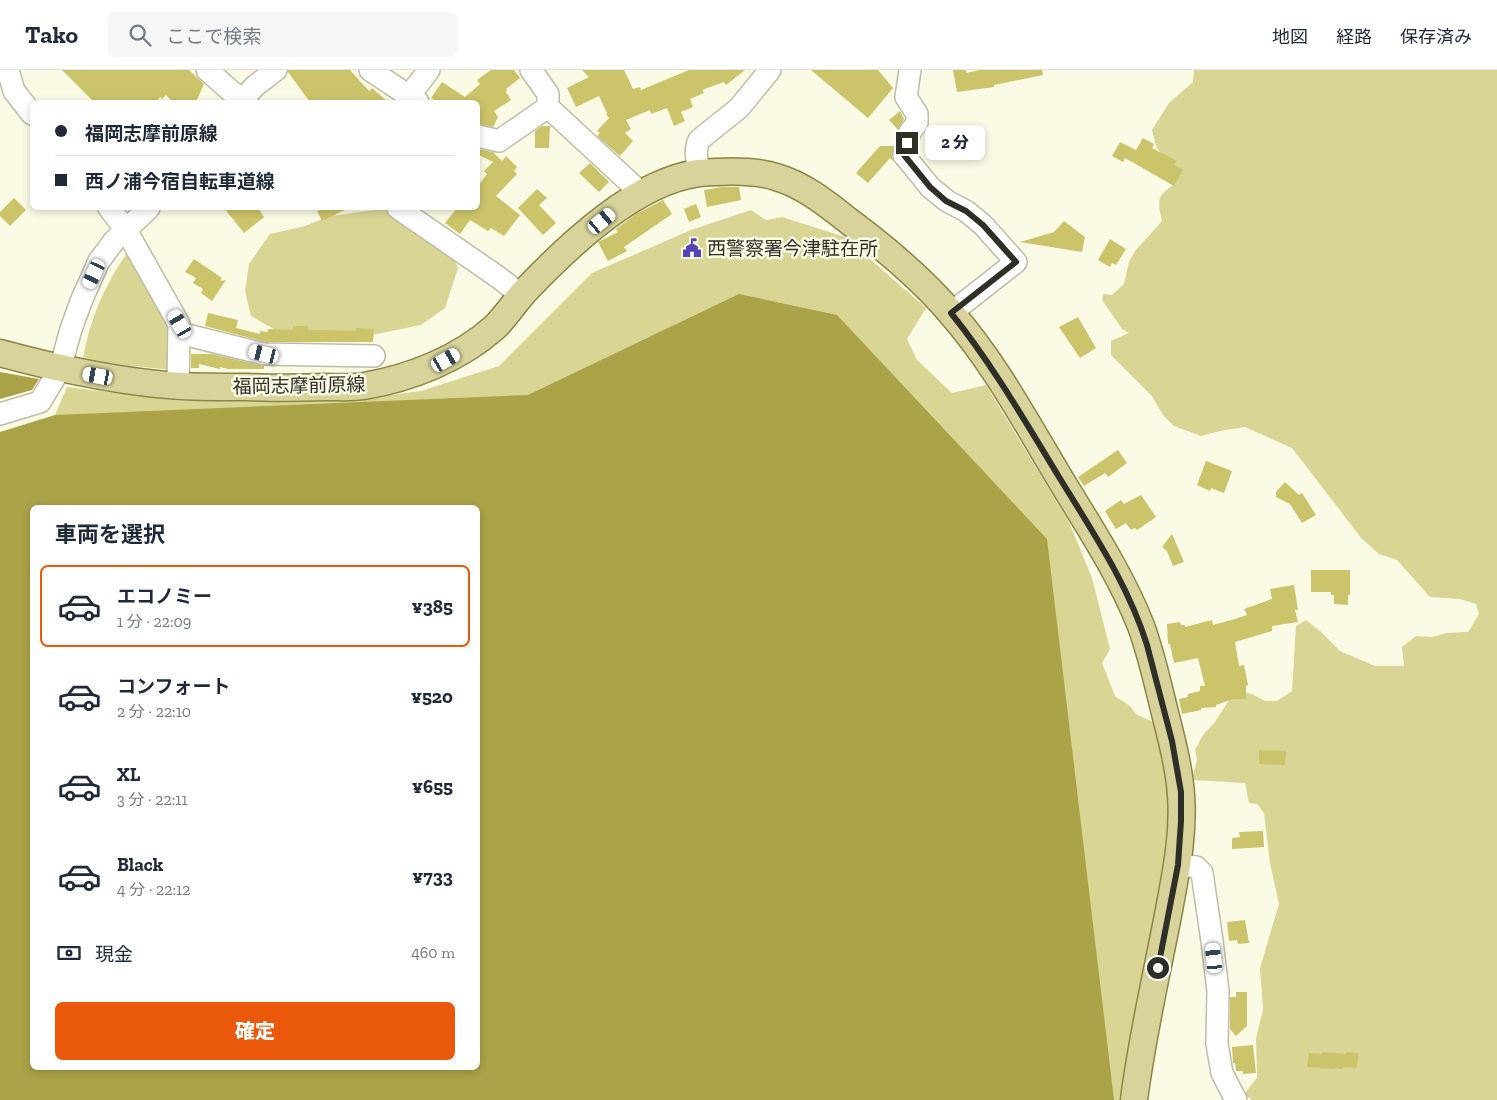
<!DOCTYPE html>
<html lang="ja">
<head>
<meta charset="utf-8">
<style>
  body { margin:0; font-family:"Zilla Slab","Noto Sans JP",serif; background:#f6f6f7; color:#1f2937; height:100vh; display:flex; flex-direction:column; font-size:19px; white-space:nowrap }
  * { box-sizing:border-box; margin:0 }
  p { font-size:16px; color:#747a83 }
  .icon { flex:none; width:28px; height:28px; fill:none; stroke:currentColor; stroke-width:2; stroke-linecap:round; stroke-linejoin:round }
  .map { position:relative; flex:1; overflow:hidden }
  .details { position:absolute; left:30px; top:435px; width:450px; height:565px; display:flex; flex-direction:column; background:#fff; border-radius:8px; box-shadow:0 2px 8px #0003 }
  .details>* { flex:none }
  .top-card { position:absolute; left:30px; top:30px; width:450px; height:110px; border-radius:8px; box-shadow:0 2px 8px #0003; display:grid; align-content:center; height:110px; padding:0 25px; background:#fff }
  .end { position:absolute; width:22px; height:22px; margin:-11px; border:6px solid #302f27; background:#fff; box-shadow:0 0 0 2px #fff }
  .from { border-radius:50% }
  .bubble { position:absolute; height:35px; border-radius:8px; background:#fff; box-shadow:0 2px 8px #0003; font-size:16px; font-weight:800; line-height:35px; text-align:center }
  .car { position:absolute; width:15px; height:30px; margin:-15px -8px; border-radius:6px; box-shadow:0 0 4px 1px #0007; background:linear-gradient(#fff 24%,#345 0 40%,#fff 0 76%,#345 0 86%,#fff 0) }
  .top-card b { display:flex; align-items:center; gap:18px; height:48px; font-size:19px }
  .top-card b+b { border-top:1px solid #e0e1e3 }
  .top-card i { width:12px; height:12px; background:#1f2937 }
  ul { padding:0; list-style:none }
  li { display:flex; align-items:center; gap:15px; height:82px; margin:0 10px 8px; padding:0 15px; border:2px solid transparent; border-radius:8px }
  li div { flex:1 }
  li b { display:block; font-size:19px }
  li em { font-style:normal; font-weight:800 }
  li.on { border-color:#ea580c }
  li>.icon { width:45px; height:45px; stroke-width:1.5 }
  h2 { padding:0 25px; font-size:22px; line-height:60px }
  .pay { display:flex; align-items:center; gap:12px; height:55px; padding:0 25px; font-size:19px }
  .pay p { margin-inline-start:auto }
  .action { display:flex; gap:10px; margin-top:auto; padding:10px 25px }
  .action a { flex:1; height:58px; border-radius:8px; background:#ea580c; color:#fff; font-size:20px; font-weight:800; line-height:58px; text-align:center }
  header { display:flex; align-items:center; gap:30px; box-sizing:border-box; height:70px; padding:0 25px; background:#fff; border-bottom:1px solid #e0e1e3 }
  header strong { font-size:24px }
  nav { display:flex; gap:28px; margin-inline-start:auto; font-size:18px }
  .search { width:350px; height:45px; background:#f6f6f7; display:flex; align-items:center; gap:12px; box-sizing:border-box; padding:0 18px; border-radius:8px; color:#747a83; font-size:19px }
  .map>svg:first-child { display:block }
  .green { fill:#d9d595 }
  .water { fill:#aaa348; fill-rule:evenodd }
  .building { fill:#cbc46a }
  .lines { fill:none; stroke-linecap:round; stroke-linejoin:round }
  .minor-casing { stroke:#bfbda9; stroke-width:24 }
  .major-casing { stroke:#8c8646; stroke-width:29 }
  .minor { stroke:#fff; stroke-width:21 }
  .major { stroke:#d7d39a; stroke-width:26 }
  .route { stroke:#302f27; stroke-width:6 }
  .labels { text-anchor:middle; stroke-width:5; stroke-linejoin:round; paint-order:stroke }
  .poi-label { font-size:19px; fill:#302f27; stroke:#fbfae5; text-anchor:start }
  .street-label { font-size:19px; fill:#302f27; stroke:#fbfae5 }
</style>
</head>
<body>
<header>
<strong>Tako</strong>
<div class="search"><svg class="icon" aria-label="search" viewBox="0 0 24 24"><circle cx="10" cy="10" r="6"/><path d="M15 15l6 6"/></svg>ここで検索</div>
<nav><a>地図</a><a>経路</a><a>保存済み</a></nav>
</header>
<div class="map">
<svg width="1497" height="1030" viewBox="0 0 1497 1030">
  <rect width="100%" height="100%" fill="#fbfae5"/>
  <g class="green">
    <path d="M1194,0H1497V1030H1252L1244,1024L1257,1008L1256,968L1263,940L1260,898L1279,834L1270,793L1264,743L1257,734L1249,733L1245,713L1192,710L1197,690L1195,680L1203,665L1215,652L1231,627L1240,622L1252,624L1265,631H1277L1292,621L1296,556L1306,550L1321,562L1340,581L1375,596H1404L1402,577L1416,566L1432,567L1446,563L1468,562L1479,544L1476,534L1460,529L1430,527L1397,490L1379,484L1362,469L1292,378L1245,357L1220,361L1201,366L1174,356L1163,345L1152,326L1111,285V271L1129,263L1122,259L1102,230L1103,224L1112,225L1124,214L1129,192L1135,181L1162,151C1157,129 1157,126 1176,113L1172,100L1156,76L1152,60L1169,33L1193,12Z"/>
    <polygon points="389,138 451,182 458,198 445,238 421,255 372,265 277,261 251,246 245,221 249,194 270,164 305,156 330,146"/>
    <polygon points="751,140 766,150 782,147 845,167 926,238 907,269 917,290 952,323 986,315 1069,452 1092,508 1110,579 1102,593 1115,626 1130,636 1136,644 1155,653 1168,725 1169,769 1121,1030 1026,1030 478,438 55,345 67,317 180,331 351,330 421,321 499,296 592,203 691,160"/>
    <path d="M132,176L174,257L172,300L123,295L83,288C91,245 106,212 132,176Z"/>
  </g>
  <g class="water">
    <path d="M739,224L837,245L1047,469L1114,1030H0V362L55,345L528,325ZM32,438H478V998H32Z"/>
    <polygon points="0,302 39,309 32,320 0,329"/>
  </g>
  <g class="building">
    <polygon points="62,0 189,0 204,14 196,32 173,32 166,25 162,29 160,27 156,32 94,32"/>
    <polygon points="288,0 350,0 369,21 372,18 388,32 310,32 288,2"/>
    <polygon points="491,0 514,0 520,8 506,19 507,20 506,22 511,30 494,41 498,47 493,57 478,54 478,32 437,32 431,28 442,12 465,27 480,14 477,10"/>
    <polygon points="582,0 624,0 633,19 640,17 641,20 689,0 745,0 726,15 724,12 702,20 704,23 690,29 693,37 681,42 685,51 674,56 667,38 651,44 650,40 626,50 631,59 625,63 633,71 620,86 597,66 600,63 597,61 609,48 606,44 607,43 599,26 576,37 567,18 589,7"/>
    <polygon points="811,0 878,0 893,18 868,48"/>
    <polygon points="953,0 966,0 966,3 980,0 1042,0 1043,5 994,15 994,17 957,22"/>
    <polygon points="900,41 904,49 898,60 889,50"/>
    <polygon points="542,56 550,56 549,78 535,78 535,61"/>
    <polygon points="1143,68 1154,74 1152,78 1177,91 1174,95 1183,100 1174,116 1125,88 1123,92 1112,86 1120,72 1136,80"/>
    <polygon points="880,76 894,76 892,87 894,92 890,88 868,113 856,103"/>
    <polygon points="478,79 493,82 502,91 506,86 517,97 514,101 517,104 496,126 520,145 504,166 491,158 488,161 470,150 460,164 445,153 457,138 478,138 478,116 487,104 484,101 493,92 479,85 478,88"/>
    <polygon points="590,93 609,112 599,122 579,103"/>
    <polygon points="722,117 739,117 741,130 707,137 704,120"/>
    <polygon points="537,119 547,128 539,135 556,153 543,165 518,138"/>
    <polygon points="14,128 26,140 10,156 0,146 0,142"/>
    <polygon points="663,130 672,144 624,177 627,181 608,191 598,172 618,162 616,159 636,144"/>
    <polygon points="696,134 701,147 689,152 684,139"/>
    <polygon points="224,138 258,138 264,147 244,163"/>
    <polygon points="324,138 349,138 322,151 317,141"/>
    <polygon points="1064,151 1085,167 1082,182 1020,172 1054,162"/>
    <polygon points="1110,169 1126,179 1116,195 1112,193 1110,197 1098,190"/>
    <polygon points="194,189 222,208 220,211 226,210 212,231 201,223 203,219 193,213 196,208 185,202"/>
    <polygon points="208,243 238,250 236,258 260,264 260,261 268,262 268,259 293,260 293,256 308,256 308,260 323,260 356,261 356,258 374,259 373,272 266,272 205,256"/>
    <polygon points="1078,247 1096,278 1080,288 1059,257"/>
    <polygon points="191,284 212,284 264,296 264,299 228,299 220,297 220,299 199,294 199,298 191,298"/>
    <polygon points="1118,380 1127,393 1108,407 1105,403 1084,416 1078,407"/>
    <polygon points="1206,391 1232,401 1224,423 1211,418 1210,421 1197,415"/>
    <polygon points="1285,412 1299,425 1302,423 1316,445 1302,453 1290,434 1276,427 1276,422"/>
    <polygon points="1141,425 1156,447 1137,460 1135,458 1131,460 1126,453 1116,459 1105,441 1121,430 1124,434"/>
    <polygon points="1172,464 1184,492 1173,496 1167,481 1162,477"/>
    <polygon points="1311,500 1350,500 1350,525 1348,525 1348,535 1334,534 1334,525 1331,525 1331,522 1311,522"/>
    <polygon points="1294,515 1298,540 1295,540 1298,552 1272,556 1272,561 1235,572 1239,596 1244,595 1248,615 1246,616 1246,629 1233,629 1216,635 1216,637 1201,638 1201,640 1182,644 1179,629 1188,627 1188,624 1200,621 1200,616 1205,616 1198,588 1174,593 1170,574 1168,574 1167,554 1180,552 1181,555 1185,555 1185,557 1212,550 1213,555 1235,549 1247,545 1244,539 1272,529 1270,519"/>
    <polygon points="1259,680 1286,681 1285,695 1259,694"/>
    <polygon points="1263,761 1264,777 1232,779 1232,768 1240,767 1239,762"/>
    <polygon points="1245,850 1249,873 1238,874 1237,870 1229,871 1227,852"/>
    <polygon points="1236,922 1247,922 1247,956 1236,966 1230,959 1230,927 1236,927"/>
    <polygon points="1253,975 1256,1003 1243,1004 1243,1001 1236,1001 1235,993 1233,993 1232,977"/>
    <polygon points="1322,982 1346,984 1346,982 1358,983 1357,998 1343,997 1343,999 1335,998 1335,999 1307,997 1309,983 1322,984"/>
  </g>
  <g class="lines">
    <g class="minor-casing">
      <g id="minor">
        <polyline points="8,0 14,21 32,44"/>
        <polyline points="207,0 232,22 247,32"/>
        <polyline points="370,0 418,32"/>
        <polyline points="531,0 548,24 548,37 641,123"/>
        <polyline points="910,0 906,27 917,44 917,53 910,62 904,85 930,117 947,131 966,141 983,155 1016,192 951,243"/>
        <polyline points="409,26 429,0"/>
        <polyline points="243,29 255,16 276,0"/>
        <polyline points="478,66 499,71 548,37"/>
        <path d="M700,103C697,91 694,81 699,70L739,38L770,0"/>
        <polyline points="109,138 126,160 179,254 178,316"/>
        <polyline points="398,138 498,207 521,225"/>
        <polyline points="179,263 264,284 374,286"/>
        <polyline points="0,344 40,332 60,299 71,259 82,229 99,191 114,171 149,138"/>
        <polyline points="1178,795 1196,797 1202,803 1212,871 1218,921 1217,974 1222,1003 1236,1030"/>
      </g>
    </g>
    <g class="major-casing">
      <path id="major" d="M0,283C59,299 119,312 180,316C203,317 226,317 248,317C274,318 300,318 325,317C338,317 351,318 364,316C411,308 459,289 495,257C506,246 515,232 526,220C569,175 636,111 699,103C722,101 755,100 776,107C804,115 827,134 850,152C886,179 921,208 950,242C995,293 1027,354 1062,412C1090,458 1121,505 1141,556C1151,583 1157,611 1164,639C1171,667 1179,696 1181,725C1184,764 1176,802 1169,840C1157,903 1142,966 1134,1030"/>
    </g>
    <use href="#minor" class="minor"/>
    <use href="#major" class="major"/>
  </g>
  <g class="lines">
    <path class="route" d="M907,73L904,85L930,117L946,131L966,141L983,155L1016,192L951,243C992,294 1025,351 1059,407C1092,461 1128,514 1147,575L1172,671L1181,722V751L1178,795L1158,898"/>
  </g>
  <defs>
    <g id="civic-bare" transform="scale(1.5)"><path d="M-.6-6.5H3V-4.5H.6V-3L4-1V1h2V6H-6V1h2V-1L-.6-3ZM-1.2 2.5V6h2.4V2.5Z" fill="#5643bb" stroke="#fbfae5" stroke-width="2.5" paint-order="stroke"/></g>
  </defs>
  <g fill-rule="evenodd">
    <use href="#civic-bare" x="692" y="178"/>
  </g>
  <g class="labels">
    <g class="poi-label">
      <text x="707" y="185">西警察署今津駐在所</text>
    </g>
    <g class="street-label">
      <text transform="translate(299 315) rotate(-1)" y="7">福岡志摩前原線</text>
    </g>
  </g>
</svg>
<i class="end from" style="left:1158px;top:898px"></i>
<i class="end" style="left:907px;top:73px"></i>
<div class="bubble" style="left:925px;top:55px;width:60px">2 分</div>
<i class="car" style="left:602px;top:151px;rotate:50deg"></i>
<i class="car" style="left:94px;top:204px;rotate:205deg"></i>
<i class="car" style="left:180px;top:254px;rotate:330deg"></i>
<i class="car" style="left:264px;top:284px;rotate:284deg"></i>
<i class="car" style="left:446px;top:290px;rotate:60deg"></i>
<i class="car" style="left:98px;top:306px;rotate:280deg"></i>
<i class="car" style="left:1214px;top:888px;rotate:354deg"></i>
<div class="top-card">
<b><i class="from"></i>福岡志摩前原線</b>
<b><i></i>西ノ浦今宿自転車道線</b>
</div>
<section class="details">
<h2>車両を選択</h2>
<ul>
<li class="on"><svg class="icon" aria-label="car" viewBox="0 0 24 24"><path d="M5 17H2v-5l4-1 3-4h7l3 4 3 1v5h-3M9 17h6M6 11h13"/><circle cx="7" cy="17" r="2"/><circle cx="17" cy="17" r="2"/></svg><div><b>エコノミー</b><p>1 分 · 22:09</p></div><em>¥385</em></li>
<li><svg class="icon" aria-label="car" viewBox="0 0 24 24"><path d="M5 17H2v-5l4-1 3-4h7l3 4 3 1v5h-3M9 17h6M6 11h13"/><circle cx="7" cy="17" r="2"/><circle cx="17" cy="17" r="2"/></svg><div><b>コンフォート</b><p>2 分 · 22:10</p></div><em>¥520</em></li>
<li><svg class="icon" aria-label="car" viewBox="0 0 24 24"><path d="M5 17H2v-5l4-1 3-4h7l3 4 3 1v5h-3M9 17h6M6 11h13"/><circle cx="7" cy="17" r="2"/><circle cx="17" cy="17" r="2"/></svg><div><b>XL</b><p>3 分 · 22:11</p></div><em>¥655</em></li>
<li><svg class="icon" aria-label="car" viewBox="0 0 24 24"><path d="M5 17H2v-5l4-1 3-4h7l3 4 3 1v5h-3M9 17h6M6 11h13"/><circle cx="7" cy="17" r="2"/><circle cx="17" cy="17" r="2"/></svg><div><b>Black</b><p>4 分 · 22:12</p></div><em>¥733</em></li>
</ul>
<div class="pay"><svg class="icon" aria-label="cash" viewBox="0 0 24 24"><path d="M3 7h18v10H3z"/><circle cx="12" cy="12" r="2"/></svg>現金<p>460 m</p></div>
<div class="action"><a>確定</a></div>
</section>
</div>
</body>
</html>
